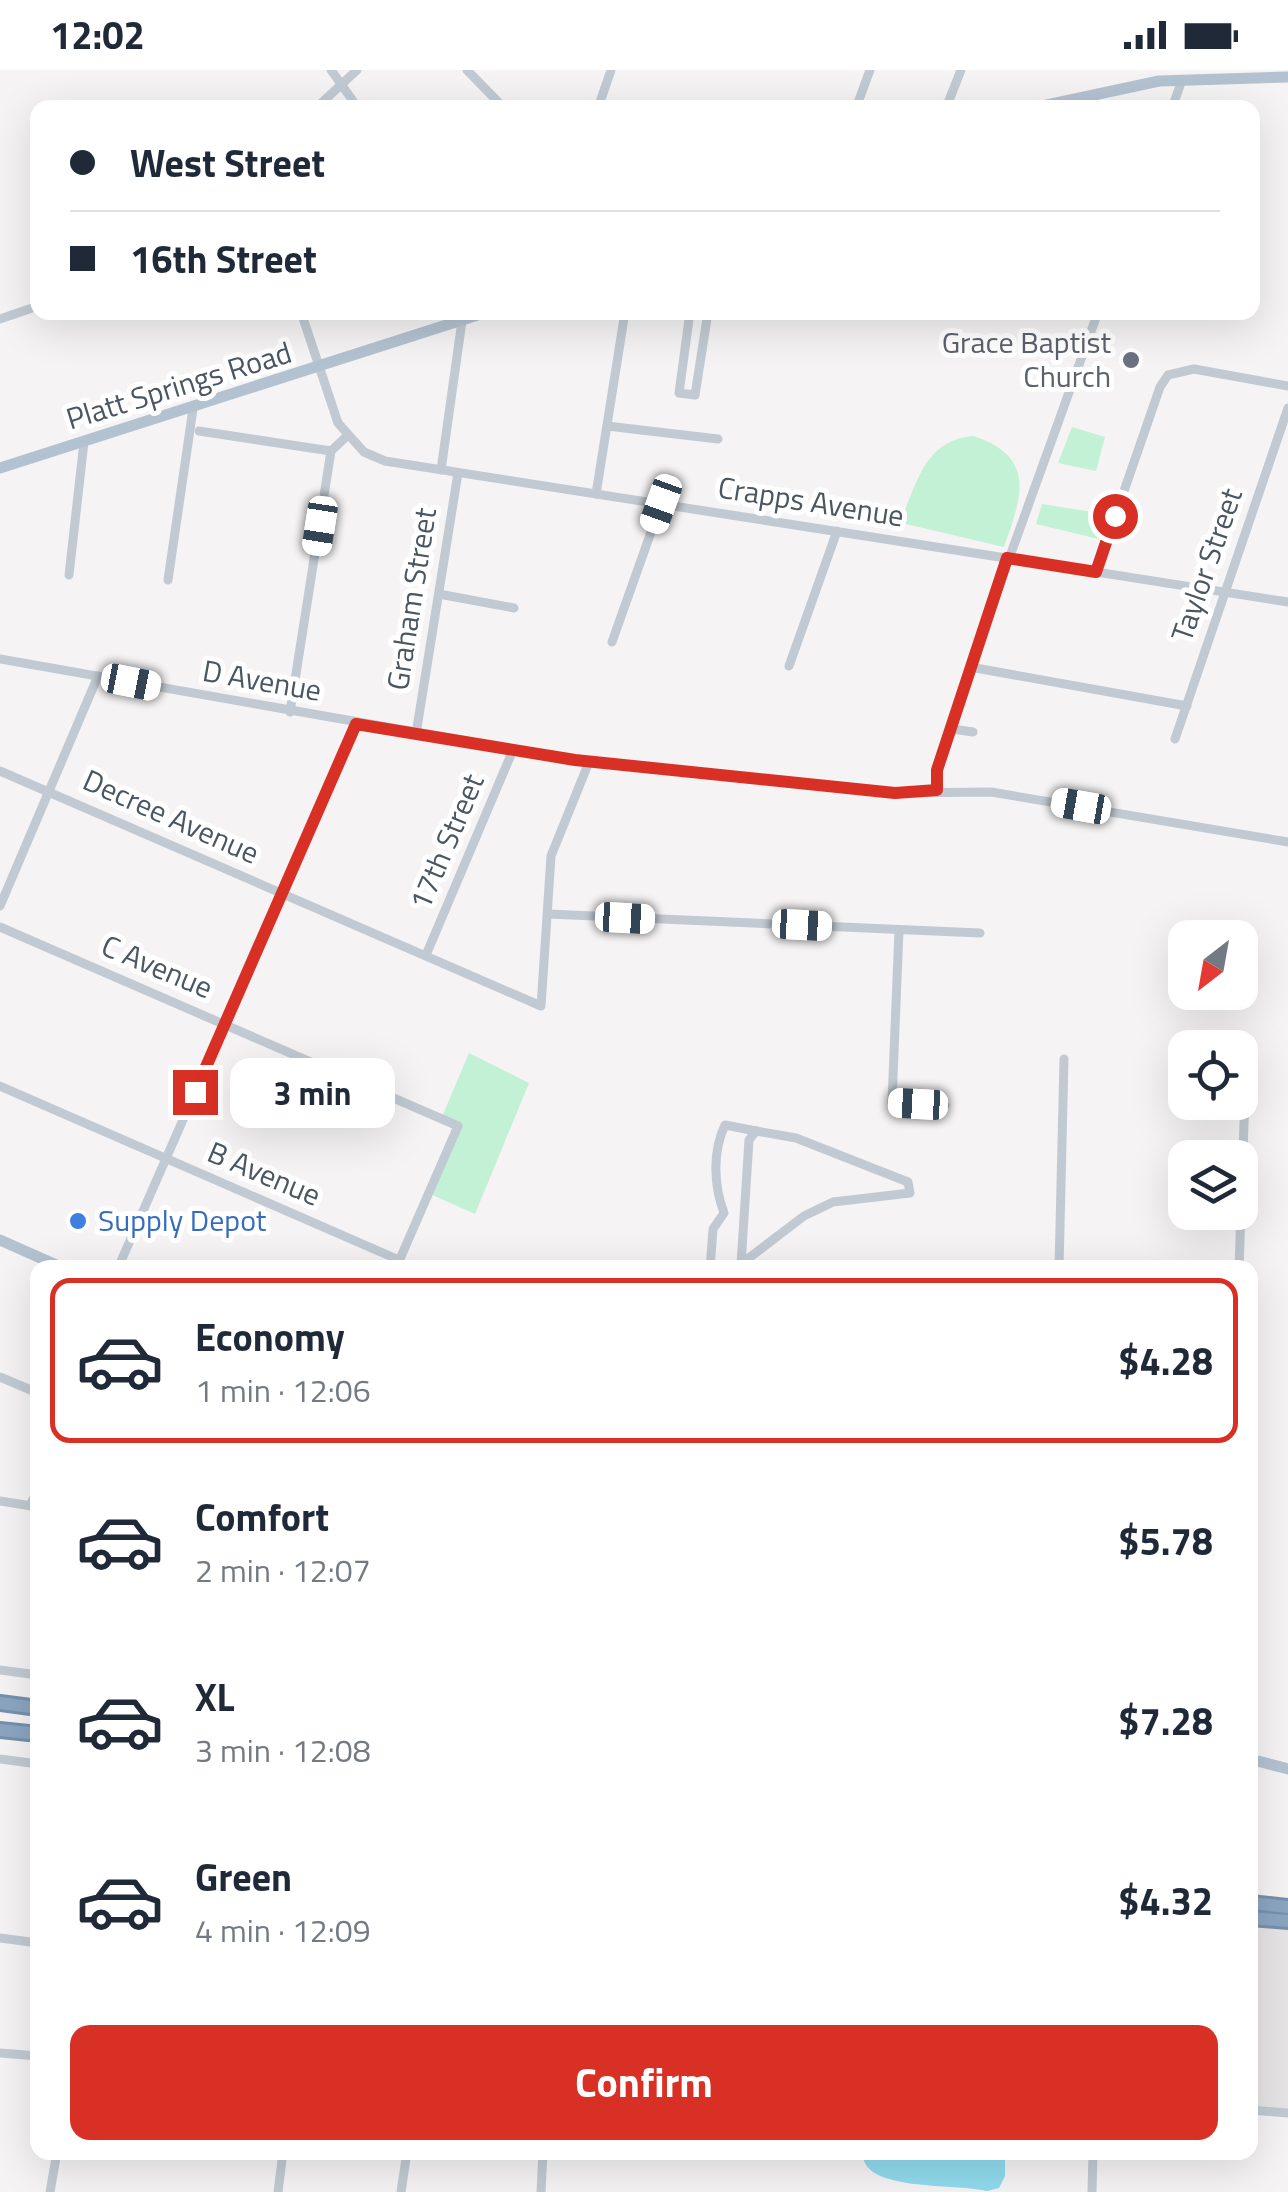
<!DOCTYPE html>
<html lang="en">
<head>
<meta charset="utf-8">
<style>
  body { margin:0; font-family:"Titillium Web",sans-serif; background:#f2f2f3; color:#1f2937; height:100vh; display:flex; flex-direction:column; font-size:38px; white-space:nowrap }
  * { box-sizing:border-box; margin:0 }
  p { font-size:32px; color:#747a83 }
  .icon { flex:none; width:55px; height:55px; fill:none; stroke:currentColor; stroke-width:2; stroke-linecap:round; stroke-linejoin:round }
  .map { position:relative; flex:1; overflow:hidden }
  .panel { position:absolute; left:30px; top:1190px; width:1228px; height:900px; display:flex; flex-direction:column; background:#fff; border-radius:20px; box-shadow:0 10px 40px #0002 }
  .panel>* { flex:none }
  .banner { position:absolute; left:30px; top:30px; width:1230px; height:220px; border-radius:20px; box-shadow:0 10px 40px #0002; display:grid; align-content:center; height:220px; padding:0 40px; background:#fff }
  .needle { width:65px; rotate:211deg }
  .fabs { position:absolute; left:1168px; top:850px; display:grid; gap:20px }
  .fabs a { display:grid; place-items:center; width:90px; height:90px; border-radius:20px; background:#fff; box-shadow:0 10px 40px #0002; font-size:50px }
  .end { position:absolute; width:45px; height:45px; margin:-22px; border:12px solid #d93025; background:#fff; box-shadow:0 0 0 5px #fff }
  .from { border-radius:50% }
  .bubble { position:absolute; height:70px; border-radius:20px; background:#fff; box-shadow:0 10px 40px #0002; font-size:32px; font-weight:700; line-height:70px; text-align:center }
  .car { position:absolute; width:30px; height:60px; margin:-30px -15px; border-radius:12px; box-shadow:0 0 8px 2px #0007; background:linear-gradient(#fff 24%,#345 0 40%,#fff 0 76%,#345 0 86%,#fff 0) }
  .banner b { display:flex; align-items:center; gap:35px; height:95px; font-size:38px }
  .banner b+b { border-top:2px solid #e0e1e3 }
  .banner i { width:25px; height:25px; background:#1f2937 }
  ul { padding:18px 0 0; list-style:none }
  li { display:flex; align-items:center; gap:30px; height:165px; margin:0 20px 15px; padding:0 20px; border:5px solid transparent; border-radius:20px }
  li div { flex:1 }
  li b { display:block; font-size:38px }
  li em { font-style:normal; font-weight:700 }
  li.on { border-color:#d93025 }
  li>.icon { width:90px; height:90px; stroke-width:1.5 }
  .action { display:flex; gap:20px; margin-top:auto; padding:20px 40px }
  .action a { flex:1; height:115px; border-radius:20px; background:#d93025; color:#fff; font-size:40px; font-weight:700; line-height:115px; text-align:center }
  .status { display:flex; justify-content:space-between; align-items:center; height:70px; padding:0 50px; background:#fff; direction:ltr }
  .status svg { height:28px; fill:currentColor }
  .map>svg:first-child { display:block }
  .education { fill:#e6e4e5 }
  .green { fill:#c3f1d5 }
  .water { fill:#90daee }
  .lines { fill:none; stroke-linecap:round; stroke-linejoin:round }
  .highway-casing { stroke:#7690ad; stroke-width:18 }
  .minor { stroke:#c1cad2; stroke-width:9 }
  .major { stroke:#b3c2d1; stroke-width:11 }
  .highway { stroke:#8ba5c1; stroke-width:12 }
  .route { stroke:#d93025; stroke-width:12 }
  .worship-dot { fill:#6b7280; stroke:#fff; stroke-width:4 }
  .shop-dot { fill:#3f7fe0; stroke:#fff; stroke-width:4 }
  .labels { text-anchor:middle; stroke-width:10; stroke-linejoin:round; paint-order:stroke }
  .worship-label { font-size:30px; fill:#5b616d; stroke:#fff; text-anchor:end }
  .street-label { font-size:30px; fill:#4a5661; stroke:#fff }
  .shop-label { font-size:30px; fill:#366cbe; stroke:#fff; text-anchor:start }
</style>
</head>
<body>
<div class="status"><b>12:02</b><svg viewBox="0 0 49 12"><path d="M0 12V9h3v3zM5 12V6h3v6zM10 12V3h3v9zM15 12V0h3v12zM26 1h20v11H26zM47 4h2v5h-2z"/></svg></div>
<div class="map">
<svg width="1288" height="2122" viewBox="0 0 1288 2122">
  <rect width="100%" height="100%" fill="#f5f3f3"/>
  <polygon class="education" points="1250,1848 1288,1851 1288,2043 1250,2040"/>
  <g class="green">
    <polygon points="1072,357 1105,367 1096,401 1058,393"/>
    <path d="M973,366C1038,387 1021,428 1004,477L906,454L902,447C918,410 926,370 973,366Z"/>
    <polygon points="1042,434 1105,444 1099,469 1036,454"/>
    <polygon points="469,983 529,1013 475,1144 428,1123 458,1057 441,1049"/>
  </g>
  <path class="water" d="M863,2083H1005V2106L999,2118L987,2121C954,2113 861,2122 863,2083Z"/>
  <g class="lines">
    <g class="highway-casing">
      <g id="highway">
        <polyline points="0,1633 38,1638"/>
        <polyline points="0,1660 38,1664"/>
        <polyline points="1250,1833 1288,1837"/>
        <polyline points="1250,1848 1288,1851"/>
      </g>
    </g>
    <g class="minor">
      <polyline points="331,0 358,38"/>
      <polyline points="467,0 504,38"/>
      <polyline points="316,38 357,0"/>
      <polyline points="598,38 611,0"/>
      <polyline points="856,38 870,0"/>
      <polyline points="946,38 961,0"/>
      <polyline points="1172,38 1182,10"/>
      <polyline points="301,242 338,353 364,382 385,391 1288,532"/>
      <polyline points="690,242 679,323 695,325 708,242"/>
      <polyline points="0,249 38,236"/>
      <polyline points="607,356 718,369"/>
      <polyline points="199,361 331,381"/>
      <polyline points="441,400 462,251"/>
      <polyline points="596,424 625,242"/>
      <polyline points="1096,502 1160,317 1168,305 1194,299 1288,316"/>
      <polyline points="69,505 84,372"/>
      <polyline points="168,510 193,339"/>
      <polyline points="439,524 514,538"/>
      <polyline points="612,572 661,434"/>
      <polyline points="0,589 575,690 895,723 991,722 1288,772"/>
      <polyline points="789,596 837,461"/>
      <polyline points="970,597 1187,636"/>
      <polyline points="290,642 331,381 347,366"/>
      <polyline points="952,659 973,662"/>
      <polyline points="416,664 458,403"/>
      <polyline points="1175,669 1288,338"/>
      <polyline points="0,701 541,936 551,786 589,692"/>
      <polyline points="937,720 937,700 970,597 1098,242"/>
      <polyline points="0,836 98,606"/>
      <polyline points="548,844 980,863"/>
      <polyline points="0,857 458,1056 396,1198"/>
      <polyline points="899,860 892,1032 945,1035"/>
      <polyline points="426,885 513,680"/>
      <polyline points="0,1016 399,1190"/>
      <polyline points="118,1198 357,653"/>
      <path d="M710,1198L713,1159L724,1143C714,1116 712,1082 725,1055L756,1061"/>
      <polyline points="741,1198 741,1194 749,1070 756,1061 796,1068 908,1112 910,1123 833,1132 804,1146 741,1194"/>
      <polyline points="1059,1198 1064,989"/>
      <polyline points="1239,1198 1247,967"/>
      <polyline points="0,1307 38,1323"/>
      <polyline points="0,1431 38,1437"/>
      <polyline points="30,1436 38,1418"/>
      <polyline points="0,1600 38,1605"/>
      <polyline points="0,1689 38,1694"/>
      <polyline points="0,1868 38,1873"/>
      <polyline points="0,1983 38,1986"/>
      <polyline points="1250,2040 1288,2043"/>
      <polyline points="50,2122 57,2082"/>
      <polyline points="278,2122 283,2082"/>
      <polyline points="401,2122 407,2082"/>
      <polyline points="541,2122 543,2082"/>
      <polyline points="1092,2122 1093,2082"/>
    </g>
    <g class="major">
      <polyline points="1033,38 1159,11 1288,7"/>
      <polyline points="0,398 487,242"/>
      <polyline points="0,1170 63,1198"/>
      <polyline points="1250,1689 1288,1699"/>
    </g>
    <use href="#highway" class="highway"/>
  </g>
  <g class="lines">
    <polyline class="route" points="195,1022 356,654 575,690 895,723 937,720 937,700 1007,488 1096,502 1115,446"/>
  </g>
  <circle class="worship-dot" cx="1131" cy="290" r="10"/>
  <circle class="shop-dot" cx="78" cy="1151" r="10"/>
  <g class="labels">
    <g class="worship-label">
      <text x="1111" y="283">Grace Baptist<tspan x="1111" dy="34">Church</tspan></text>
    </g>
    <g class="street-label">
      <text transform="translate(179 316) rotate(-17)" y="10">Platt Springs Road</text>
      <text transform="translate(811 432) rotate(9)" y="10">Crapps Avenue</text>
      <text transform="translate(1207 495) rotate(-71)" y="10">Taylor Street</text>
      <text transform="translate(412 529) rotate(-81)" y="10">Graham Street</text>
      <text transform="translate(262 611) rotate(10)" y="10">D Avenue</text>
      <text transform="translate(171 747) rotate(24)" y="10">Decree Avenue</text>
      <text transform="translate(447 772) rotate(-67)" y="10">17th Street</text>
      <text transform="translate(157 897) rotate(23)" y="10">C Avenue</text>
      <text transform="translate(264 1104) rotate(23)" y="10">B Avenue</text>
    </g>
    <g class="shop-label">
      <text x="98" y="1161">Supply Depot</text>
    </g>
  </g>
</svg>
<div class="fabs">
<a><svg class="needle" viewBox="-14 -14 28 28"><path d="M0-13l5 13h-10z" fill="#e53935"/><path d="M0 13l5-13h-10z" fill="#747a83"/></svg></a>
<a><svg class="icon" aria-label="locate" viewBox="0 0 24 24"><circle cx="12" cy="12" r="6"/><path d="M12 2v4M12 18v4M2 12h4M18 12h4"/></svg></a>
<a><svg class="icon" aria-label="layers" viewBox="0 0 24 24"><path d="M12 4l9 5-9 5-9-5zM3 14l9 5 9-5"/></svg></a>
</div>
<i class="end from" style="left:1115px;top:446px"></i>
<i class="end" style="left:195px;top:1022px"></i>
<div class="bubble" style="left:230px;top:988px;width:165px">3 min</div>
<i class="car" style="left:661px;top:434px;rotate:200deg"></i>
<i class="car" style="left:320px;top:456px;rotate:189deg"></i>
<i class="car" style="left:131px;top:612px;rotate:101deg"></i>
<i class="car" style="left:1081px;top:736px;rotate:280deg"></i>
<i class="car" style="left:625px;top:848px;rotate:93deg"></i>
<i class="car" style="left:802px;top:855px;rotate:93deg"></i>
<i class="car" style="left:918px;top:1034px;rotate:273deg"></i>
<div class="banner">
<b><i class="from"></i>West Street</b>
<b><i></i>16th Street</b>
</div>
<section class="panel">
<ul>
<li class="on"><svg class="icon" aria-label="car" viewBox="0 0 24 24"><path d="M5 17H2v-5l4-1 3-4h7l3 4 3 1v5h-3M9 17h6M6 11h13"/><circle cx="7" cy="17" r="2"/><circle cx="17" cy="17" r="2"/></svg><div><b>Economy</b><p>1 min · 12:06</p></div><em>$4.28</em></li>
<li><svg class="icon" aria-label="car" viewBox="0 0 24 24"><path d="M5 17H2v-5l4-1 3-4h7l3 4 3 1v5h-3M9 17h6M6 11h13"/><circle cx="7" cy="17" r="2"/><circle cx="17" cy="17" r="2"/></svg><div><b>Comfort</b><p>2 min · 12:07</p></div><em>$5.78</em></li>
<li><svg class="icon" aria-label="car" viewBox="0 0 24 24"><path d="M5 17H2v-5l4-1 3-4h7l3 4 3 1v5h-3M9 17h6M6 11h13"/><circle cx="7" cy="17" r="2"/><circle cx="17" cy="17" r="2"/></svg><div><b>XL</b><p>3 min · 12:08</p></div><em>$7.28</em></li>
<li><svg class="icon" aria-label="car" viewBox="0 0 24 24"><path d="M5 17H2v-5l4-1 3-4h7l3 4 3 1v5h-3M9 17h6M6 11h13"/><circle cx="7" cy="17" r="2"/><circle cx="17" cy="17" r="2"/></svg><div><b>Green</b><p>4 min · 12:09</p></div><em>$4.32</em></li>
</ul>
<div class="action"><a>Confirm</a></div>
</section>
</div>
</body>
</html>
